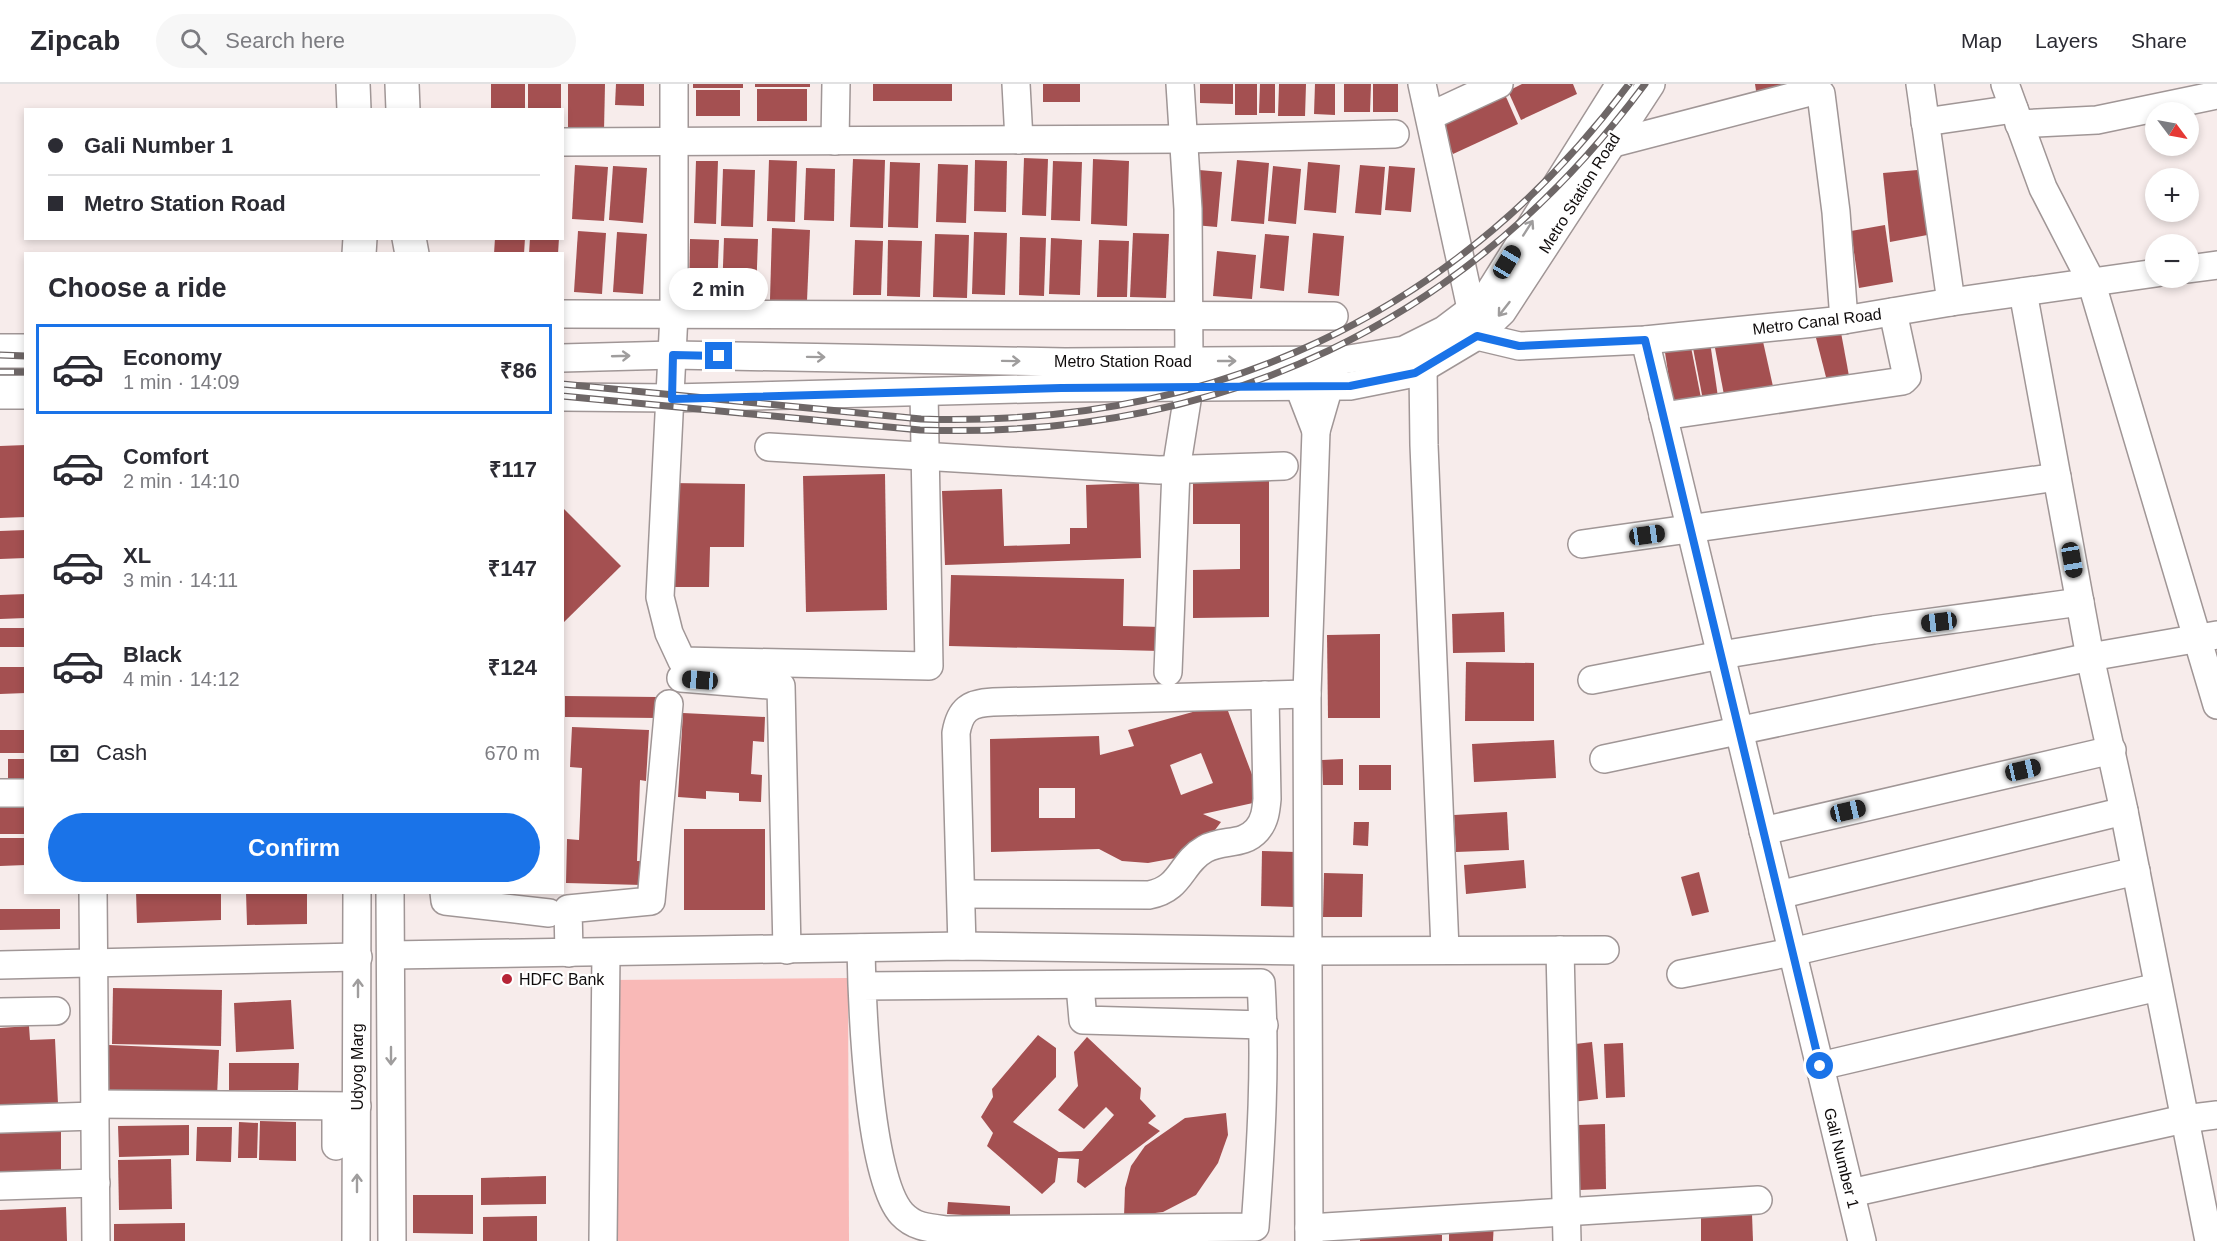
<!DOCTYPE html>
<html lang="en">
<head>
<meta charset="utf-8">
<style>
  body { margin:0; font-family:Helvetica,sans-serif; background:#f7f7f7; color:#2b2b33; height:100vh; display:flex; flex-direction:column; font-size:22px; white-space:nowrap }
  * { box-sizing:border-box; margin:0 }
  p { font-size:20px; color:#7c7c81 }
  .icon { flex:none; width:33px; height:33px; fill:none; stroke:currentColor; stroke-width:2; stroke-linecap:round; stroke-linejoin:round }
  .map { position:relative; flex:1; overflow:hidden }
  .sheet { position:absolute; left:24px; top:168px; width:540px; height:642px; display:flex; flex-direction:column; background:#fff; border-radius:0px; box-shadow:0 3px 9px #0003 }
  .sheet>* { flex:none }
  .top-card { position:absolute; left:24px; top:24px; width:540px; height:132px; border-radius:0px; box-shadow:0 3px 9px #0003; display:grid; align-content:center; height:132px; padding:0 24px; background:#fff }
  .needle { width:39px; rotate:122deg }
  .buttons { position:absolute; left:2145px; top:18px; display:grid; gap:12px }
  .buttons a { display:grid; place-items:center; width:54px; height:54px; border-radius:50%; background:#fff; box-shadow:0 3px 9px #0003; font-size:30px }
  .end { position:absolute; width:27px; height:27px; margin:-14px; border:8px solid #1a73e8; background:#fff; box-shadow:0 0 0 3px #fff }
  .from { border-radius:50% }
  .bubble { position:absolute; height:42px; border-radius:21px; background:#fff; box-shadow:0 3px 9px #0003; font-size:20px; font-weight:800; line-height:42px; text-align:center }
  .car { position:absolute; width:18px; height:36px; margin:-18px -9px; border-radius:8px; box-shadow:0 0 4px 2px #0007; background:linear-gradient(#222 24%,#8ab4d8 0 40%,#222 0 76%,#8ab4d8 0 86%,#222 0) }
  .top-card b { display:flex; align-items:center; gap:21px; height:57px; font-size:22px }
  .top-card b+b { border-top:2px solid #e1e1e2 }
  .top-card i { width:15px; height:15px; background:#2b2b33 }
  ul { padding:0; list-style:none }
  li { display:flex; align-items:center; gap:18px; height:90px; margin:0 12px 9px; padding:0 12px; border:3px solid transparent; border-radius:0px }
  li div { flex:1 }
  li b { display:block; font-size:22px }
  li em { font-style:normal; font-weight:800 }
  li.selected { border-color:#1a73e8 }
  li>.icon { width:54px; height:54px; stroke-width:1.5 }
  h2 { padding:0 24px; font-size:27px; line-height:72px }
  .pay { display:flex; align-items:center; gap:15px; height:66px; padding:0 24px; font-size:22px }
  .pay p { margin-inline-start:auto }
  .primary-button { display:flex; gap:12px; margin-top:auto; padding:12px 24px }
  .primary-button a { flex:1; height:69px; border-radius:36px; background:#1a73e8; color:#fff; font-size:24px; font-weight:800; line-height:69px; text-align:center }
  header { display:flex; align-items:center; gap:36px; box-sizing:border-box; height:84px; padding:0 30px; background:#fff; border-bottom:2px solid #e1e1e2 }
  header strong { font-size:28px }
  nav { display:flex; gap:33px; margin-inline-start:auto; font-size:21px }
  .search { width:420px; height:54px; background:#f7f7f7; display:flex; align-items:center; gap:15px; box-sizing:border-box; padding:0 21px; border-radius:33px; color:#7c7c81; font-size:22px }
  .map>svg:first-child { display:block }
  .green { fill:#f9b9b7 }
  .building { fill:#a45051; fill-rule:evenodd }
  .lines { fill:none; stroke-linecap:round; stroke-linejoin:round }
  .minor-casing { stroke:#a09696; stroke-width:30 }
  .major-casing { stroke:#a09696; stroke-width:36 }
  .minor { stroke:#fff; stroke-width:27 }
  .major { stroke:#fff; stroke-width:33 }
  .rail-casing { stroke:#6e6767; stroke-width:7 }
  .rail { stroke:#fff; stroke-width:4.5; stroke-dasharray:14; stroke-linecap:butt }
  .oneway { stroke:#9f9d9d }
  .route { stroke:#1a73e8; stroke-width:8 }
  .poi-dot { fill:#b62436; stroke:#fff; stroke-width:2 }
  .labels { text-anchor:middle; stroke-width:4.5; stroke-linejoin:round; paint-order:stroke }
  .street-label { font-size:16px; fill:#0f0b0b; stroke:#fff }
  .poi-label { font-size:16px; fill:#0f0b0b; stroke:#fff; text-anchor:start }
</style>
</head>
<body>
<header>
<strong>Zipcab</strong>
<div class="search"><svg class="icon" aria-label="search" viewBox="0 0 24 24"><circle cx="10" cy="10" r="6"/><path d="M15 15l6 6"/></svg>Search here</div>
<nav><a>Map</a><a>Layers</a><a>Share</a></nav>
</header>
<div class="map">
<svg width="2217" height="1157" viewBox="0 0 2217 1157">
  <rect width="100%" height="100%" fill="#f7eceb"/>
  <polygon class="green" points="848,894 849,1157 609,1157 608,896"/>
  <g class="building">
    <rect x="491" y="0" width="34" height="26"/>
    <rect x="528" y="0" width="33" height="26"/>
    <polygon points="568,0 605,0 604,47 568,47"/>
    <polygon points="616,0 644,0 644,22 615,21"/>
    <rect x="693" y="0" width="50" height="4"/>
    <rect x="755" y="0" width="55" height="3"/>
    <rect x="873" y="0" width="79" height="17"/>
    <rect x="1043" y="0" width="37" height="18"/>
    <polygon points="1200,0 1233,0 1233,20 1200,19"/>
    <rect x="1235" y="0" width="22" height="31"/>
    <polygon points="1260,0 1275,0 1275,29 1259,29"/>
    <polygon points="1279,0 1306,0 1305,32 1278,32"/>
    <polygon points="1315,0 1335,0 1335,31 1314,30"/>
    <polygon points="1344,0 1371,0 1370,28 1344,28"/>
    <rect x="1373" y="0" width="25" height="28"/>
    <polygon points="1522,0 1573,0 1577,10 1521,36 1508,7"/>
    <polygon points="1755,0 1781,0 1781,4 1757,13"/>
    <rect x="757" y="5" width="50" height="32"/>
    <rect x="696" y="6" width="44" height="26"/>
    <polygon points="1503,6 1518,40 1453,70 1438,37"/>
    <polygon points="1024,74 1048,75 1046,132 1022,131"/>
    <polygon points="853,75 885,76 883,144 850,143"/>
    <polygon points="1093,75 1129,77 1127,142 1091,140"/>
    <polygon points="769,76 797,77 795,138 767,137"/>
    <polygon points="975,76 1007,77 1006,128 974,127"/>
    <polygon points="1237,76 1269,79 1264,140 1231,137"/>
    <polygon points="696,77 718,77 716,140 694,139"/>
    <polygon points="1053,77 1082,78 1080,137 1051,136"/>
    <polygon points="890,78 920,79 918,144 888,143"/>
    <polygon points="1308,78 1340,81 1336,129 1304,126"/>
    <polygon points="938,80 968,81 966,139 936,138"/>
    <polygon points="575,81 608,83 604,137 572,135"/>
    <polygon points="1360,81 1385,83 1381,131 1355,129"/>
    <polygon points="613,82 647,84 643,139 609,136"/>
    <polygon points="1273,82 1301,85 1296,140 1268,137"/>
    <polygon points="1389,82 1415,84 1411,128 1385,126"/>
    <polygon points="806,84 835,85 834,137 804,136"/>
    <polygon points="723,85 755,86 753,143 721,142"/>
    <polygon points="1929,85 1938,149 1890,158 1883,89"/>
    <polygon points="1199,86 1222,88 1217,143 1194,141"/>
    <polygon points="1885,141 1893,198 1859,204 1851,147"/>
    <polygon points="772,144 810,146 807,217 770,216"/>
    <polygon points="578,147 606,149 602,210 574,208"/>
    <polygon points="617,148 647,150 643,210 613,208"/>
    <polygon points="974,148 1007,149 1005,211 972,210"/>
    <polygon points="1133,149 1169,150 1166,214 1130,213"/>
    <polygon points="1313,149 1344,152 1339,212 1308,209"/>
    <polygon points="935,150 969,151 967,214 933,213"/>
    <polygon points="1265,150 1289,152 1284,207 1260,204"/>
    <polygon points="1020,153 1046,154 1044,212 1019,211"/>
    <polygon points="495,154 525,154 524,170 494,170"/>
    <polygon points="530,154 559,154 558,170 529,170"/>
    <polygon points="724,154 758,155 756,211 722,210"/>
    <polygon points="1051,154 1082,156 1080,211 1049,210"/>
    <polygon points="690,155 719,156 717,207 689,206"/>
    <polygon points="855,156 883,157 881,211 853,211"/>
    <polygon points="888,156 922,157 920,213 887,212"/>
    <polygon points="1099,156 1129,157 1127,213 1097,213"/>
    <polygon points="1217,167 1256,171 1252,215 1213,212"/>
    <polygon points="1840,243 1849,292 1827,297 1815,250"/>
    <polygon points="1762,253 1774,307 1725,316 1714,259"/>
    <polygon points="1690,258 1701,314 1673,321 1664,262"/>
    <polygon points="1710,258 1718,313 1703,316 1692,259"/>
    <polygon points="26,361 26,433 0,434 0,362"/>
    <polygon points="885,390 887,526 806,528 803,392"/>
    <polygon points="1269,391 1269,533 1193,534 1193,486 1240,485 1240,440 1193,440 1193,392"/>
    <polygon points="670,399 745,400 744,463 710,463 709,503 675,503 675,461"/>
    <polygon points="1139,399 1141,474 945,481 942,407 1002,405 1004,462 1070,460 1070,444 1087,444 1086,401"/>
    <polygon points="562,423 621,482 562,540"/>
    <polygon points="26,446 26,474 0,475 0,447"/>
    <polygon points="951,491 1124,495 1123,542 1161,543 1161,567 949,562"/>
    <polygon points="26,510 26,534 0,535 0,511"/>
    <polygon points="1504,528 1505,568 1453,569 1452,530"/>
    <rect x="0" y="544" width="26" height="19"/>
    <polygon points="1380,550 1380,634 1328,634 1327,551"/>
    <polygon points="1466,578 1534,579 1534,637 1465,637"/>
    <polygon points="0,583 26,583 26,609 0,610"/>
    <polygon points="565,612 657,613 657,634 565,633"/>
    <path d="M1225,619L1262,717L1203,730L1221,738L1206,758L1181,773L1148,779L1122,777L1099,765L991,768L990,655L1099,652L1100,671L1134,662L1128,646ZM1201,669L1213,699L1181,711L1170,681ZM1039,704H1075V734H1039Z"/>
    <polygon points="683,629 765,633 764,658 753,657 751,690 762,691 761,718 739,717 739,709 706,707 706,715 678,713"/>
    <polygon points="572,643 649,646 646,697 640,696 637,777 643,777 642,801 566,799 567,755 579,756 582,684 570,683"/>
    <rect x="0" y="646" width="26" height="23"/>
    <polygon points="1554,656 1556,694 1474,698 1472,660"/>
    <rect x="8" y="675" width="18" height="25"/>
    <polygon points="1343,675 1343,701 1323,701 1322,676"/>
    <rect x="1359" y="681" width="32" height="25"/>
    <rect x="0" y="723" width="26" height="27"/>
    <polygon points="1507,728 1509,766 1456,768 1454,731"/>
    <polygon points="1354,738 1369,738 1368,762 1353,761"/>
    <rect x="684" y="745" width="81" height="81"/>
    <polygon points="0,754 26,754 26,781 0,782"/>
    <polygon points="1262,767 1296,768 1295,823 1261,822"/>
    <polygon points="1524,776 1526,804 1466,810 1464,781"/>
    <polygon points="1699,788 1709,828 1692,832 1681,793"/>
    <polygon points="1324,789 1363,790 1362,833 1323,833"/>
    <polygon points="136,808 221,808 221,836 137,839"/>
    <polygon points="246,808 307,808 307,840 247,841"/>
    <polygon points="0,825 60,825 60,845 0,846"/>
    <polygon points="113,904 222,906 221,962 112,960"/>
    <polygon points="291,916 294,965 236,968 234,919"/>
    <polygon points="29,942 30,956 55,955 58,1020 0,1020 0,944"/>
    <polygon points="1038,951 1056,964 1056,993 1013,1038 1059,1068 1082,1067 1114,1031 1106,1023 1084,1045 1058,1026 1078,1002 1074,968 1087,953 1141,1004 1140,1015 1156,1032 1148,1039 1160,1047 1085,1104 1077,1098 1079,1075 1058,1074 1055,1098 1042,1110 987,1062 993,1049 981,1033 993,1013 992,1005"/>
    <polygon points="1592,958 1598,1015 1572,1018 1567,961"/>
    <polygon points="1623,959 1625,1013 1606,1014 1604,960"/>
    <polygon points="109,961 219,966 217,1013 106,1008"/>
    <polygon points="229,979 299,979 298,1006 229,1006"/>
    <polygon points="1226,1029 1228,1051 1218,1079 1196,1111 1163,1128 1124,1133 1125,1104 1131,1082 1145,1062 1185,1034"/>
    <polygon points="260,1037 296,1038 296,1077 259,1076"/>
    <polygon points="61,1038 61,1099 0,1100 0,1039"/>
    <polygon points="239,1038 258,1039 257,1074 238,1074"/>
    <polygon points="1605,1040 1606,1105 1579,1106 1578,1041"/>
    <polygon points="189,1041 189,1071 119,1073 118,1042"/>
    <polygon points="197,1043 232,1043 231,1078 196,1077"/>
    <polygon points="171,1075 172,1125 119,1126 118,1076"/>
    <polygon points="546,1092 546,1120 481,1121 481,1094"/>
    <polygon points="413,1111 473,1111 473,1150 413,1149"/>
    <polygon points="948,1118 1010,1122 1010,1134 947,1130"/>
    <polygon points="66,1123 67,1157 0,1157 0,1126"/>
    <polygon points="1752,1130 1753,1157 1701,1157 1701,1131"/>
    <polygon points="537,1132 537,1157 483,1157 483,1133"/>
    <polygon points="1449,1136 1494,1137 1493,1157 1449,1157"/>
    <polygon points="185,1139 185,1157 114,1157 114,1140"/>
    <rect x="1360" y="1151" width="82" height="6"/>
  </g>
  <g class="lines">
    <g class="minor-casing">
      <g id="minor">
        <polyline points="674,0 674,230 660,513 669,549 682,577 929,582 924,308"/>
        <polyline points="1016,0 1019,56"/>
        <polyline points="1180,0 1188,125 1189,277"/>
        <polyline points="1422,0 1477,252 1519,262 1645,256 1844,236 1951,218 2156,189"/>
        <polyline points="1920,0 1951,218"/>
        <polyline points="2005,0 2043,104 2091,197 2217,621"/>
        <polyline points="1430,32 1499,0"/>
        <polyline points="1925,38 2014,25"/>
        <polyline points="2019,40 2097,36 2217,11"/>
        <polyline points="835,57 836,0"/>
        <polyline points="562,58 1184,55 1395,50"/>
        <polyline points="1610,60 1814,7 1821,10 1836,128 1844,236"/>
        <polyline points="2188,185 2217,181"/>
        <polyline points="2023,208 2090,573 2123,722 2209,1157"/>
        <polyline points="562,230 1334,232"/>
        <polyline points="1645,256 1862,1157"/>
        <polyline points="562,274 673,271 1065,278 1343,276 1404,266 1444,246 1485,215 1620,0"/>
        <polyline points="1423,284 1424,361 1445,865"/>
        <polyline points="1299,303 1316,347 1329,302"/>
        <polyline points="562,313 672,314 1061,304 1350,302 1415,289 1477,252 1502,228 1651,0"/>
        <polyline points="1663,332 1903,297 1907,293 1893,228"/>
        <polyline points="769,363 1159,386 1284,382"/>
        <polyline points="1582,460 2057,393"/>
        <polyline points="1168,588 1176,386 1189,304"/>
        <polyline points="681,594 781,602 787,866"/>
        <polyline points="1592,596 1721,571 1874,546 2080,518"/>
        <polyline points="1604,675 2090,573 2217,551"/>
        <polyline points="0,709 26,709"/>
        <polyline points="1763,747 2112,666"/>
        <polyline points="93,808 96,1157"/>
        <polyline points="390,808 392,1157"/>
        <polyline points="444,808 445,817 549,829"/>
        <path d="M962,810L1149,811C1182,805 1180,779 1205,765C1223,755 1243,762 1257,746C1265,737 1266,726 1267,715L1265,611"/>
        <polyline points="1779,811 2124,727"/>
        <path d="M962,862L956,649C960,626 969,619 993,618L1307,610"/>
        <path d="M861,864C862,919 868,1094 902,1130C915,1144 931,1144 948,1146L1255,1143C1261,1062 1266,980 1261,899L862,902"/>
        <polyline points="1560,866 1567,1157"/>
        <polyline points="569,869 568,825 651,817 669,620"/>
        <polyline points="391,871 962,862 1308,867 1605,866"/>
        <polyline points="0,881 358,873"/>
        <polyline points="1681,890 1792,868 2136,787"/>
        <polyline points="1080,901 1083,936 1264,941"/>
        <polyline points="0,928 56,927"/>
        <polyline points="1820,982 2158,903"/>
        <polyline points="95,1020 357,1022"/>
        <polyline points="336,1023 336,1062"/>
        <polyline points="0,1035 95,1032"/>
        <polyline points="0,1102 96,1099"/>
        <polyline points="1851,1109 2184,1035 2217,1031"/>
        <polyline points="1309,1144 1758,1116"/>
        <polyline points="356,1157 357,808"/>
        <polyline points="603,1157 606,869"/>
        <polyline points="1309,1157 1307,610 1316,347"/>
      </g>
    </g>
    <g class="major-casing">
      <g id="major">
        <polyline points="353,0 354,26"/>
        <polyline points="402,0 403,26"/>
        <polyline points="409,154 412,170"/>
        <polyline points="359,170 360,154"/>
        <polyline points="0,267 26,267"/>
        <polyline points="0,308 26,308"/>
      </g>
    </g>
    <use href="#minor" class="minor"/>
    <use href="#major" class="major"/>
    <g class="rail-casing">
      <g id="rail">
        <polyline points="0,271 26,272"/>
        <polyline points="0,288 26,288"/>
        <path d="M562,300L921,335C1209,344 1455,233 1629,0"/>
        <path d="M562,312L920,346C1219,356 1466,241 1645,0"/>
      </g>
    </g>
    <use href="#rail" class="rail"/>
  </g>
  <defs><path id="oneway-shaft" d="M-6 0H5M1.5-3L5.5 0L1.5 3" fill="none" stroke-width="1.6" stroke-linecap="round" stroke-linejoin="round" transform="scale(1.5)"/></defs>
  <g class="oneway">
    <use href="#oneway-shaft" transform="translate(1528 144) rotate(-57)"/>
    <use href="#oneway-shaft" transform="translate(1504 225) rotate(128)"/>
    <use href="#oneway-shaft" transform="translate(621 272) rotate(-2)"/>
    <use href="#oneway-shaft" transform="translate(816 273) rotate(1)"/>
    <use href="#oneway-shaft" transform="translate(1011 277) rotate(1)"/>
    <use href="#oneway-shaft" transform="translate(1227 277)"/>
    <use href="#oneway-shaft" transform="translate(358 904) rotate(-90)"/>
    <use href="#oneway-shaft" transform="translate(391 972) rotate(90)"/>
    <use href="#oneway-shaft" transform="translate(357 1099) rotate(-90)"/>
  </g>
  <g class="lines">
    <polyline class="route" points="719,272 673,271 672,315 1061,304 1350,302 1415,289 1477,252 1519,262 1645,256 1820,982"/>
  </g>
  <circle class="poi-dot" cx="507" cy="895" r="6"/>
  <g class="labels">
    <g class="street-label">
      <text transform="translate(1579 109) rotate(-58)" y="6">Metro Station Road</text>
      <text transform="translate(1817 237) rotate(-7)" y="6">Metro Canal Road</text>
      <text x="1123" y="283">Metro Station Road</text>
      <text transform="translate(357 983) rotate(-90)" y="6">Udyog Marg</text>
      <text transform="translate(1842 1074) rotate(76)" y="6">Gali Number 1</text>
    </g>
    <g class="poi-label">
      <text x="519" y="901">HDFC Bank</text>
    </g>
  </g>
</svg>
<div class="buttons">
<a><svg class="needle" viewBox="-14 -14 28 28"><path d="M0-13l5 13h-10z" fill="#e53935"/><path d="M0 13l5-13h-10z" fill="#7c7c81"/></svg></a>
<a>+</a>
<a>−</a>
</div>
<i class="end from" style="left:1820px;top:982px"></i>
<i class="end" style="left:719px;top:272px"></i>
<div class="bubble" style="left:669px;top:184px;width:99px">2 min</div>
<i class="car" style="left:1507px;top:178px;rotate:31deg"></i>
<i class="car" style="left:1647px;top:451px;rotate:82deg"></i>
<i class="car" style="left:2072px;top:476px;rotate:170deg"></i>
<i class="car" style="left:1939px;top:538px;rotate:263deg"></i>
<i class="car" style="left:700px;top:596px;rotate:274deg"></i>
<i class="car" style="left:2023px;top:686px;rotate:77deg"></i>
<i class="car" style="left:1848px;top:727px;rotate:77deg"></i>
<div class="top-card">
<b><i class="from"></i>Gali Number 1</b>
<b><i></i>Metro Station Road</b>
</div>
<section class="sheet">
<h2>Choose a ride</h2>
<ul>
<li class="selected"><svg class="icon" aria-label="car" viewBox="0 0 24 24"><path d="M5 17H2v-5l4-1 3-4h7l3 4 3 1v5h-3M9 17h6M6 11h13"/><circle cx="7" cy="17" r="2"/><circle cx="17" cy="17" r="2"/></svg><div><b>Economy</b><p>1 min · 14:09</p></div><em>₹86</em></li>
<li><svg class="icon" aria-label="car" viewBox="0 0 24 24"><path d="M5 17H2v-5l4-1 3-4h7l3 4 3 1v5h-3M9 17h6M6 11h13"/><circle cx="7" cy="17" r="2"/><circle cx="17" cy="17" r="2"/></svg><div><b>Comfort</b><p>2 min · 14:10</p></div><em>₹117</em></li>
<li><svg class="icon" aria-label="car" viewBox="0 0 24 24"><path d="M5 17H2v-5l4-1 3-4h7l3 4 3 1v5h-3M9 17h6M6 11h13"/><circle cx="7" cy="17" r="2"/><circle cx="17" cy="17" r="2"/></svg><div><b>XL</b><p>3 min · 14:11</p></div><em>₹147</em></li>
<li><svg class="icon" aria-label="car" viewBox="0 0 24 24"><path d="M5 17H2v-5l4-1 3-4h7l3 4 3 1v5h-3M9 17h6M6 11h13"/><circle cx="7" cy="17" r="2"/><circle cx="17" cy="17" r="2"/></svg><div><b>Black</b><p>4 min · 14:12</p></div><em>₹124</em></li>
</ul>
<div class="pay"><svg class="icon" aria-label="cash" viewBox="0 0 24 24"><path d="M3 7h18v10H3z"/><circle cx="12" cy="12" r="2"/></svg>Cash<p>670 m</p></div>
<div class="primary-button"><a>Confirm</a></div>
</section>
</div>
</body>
</html>
